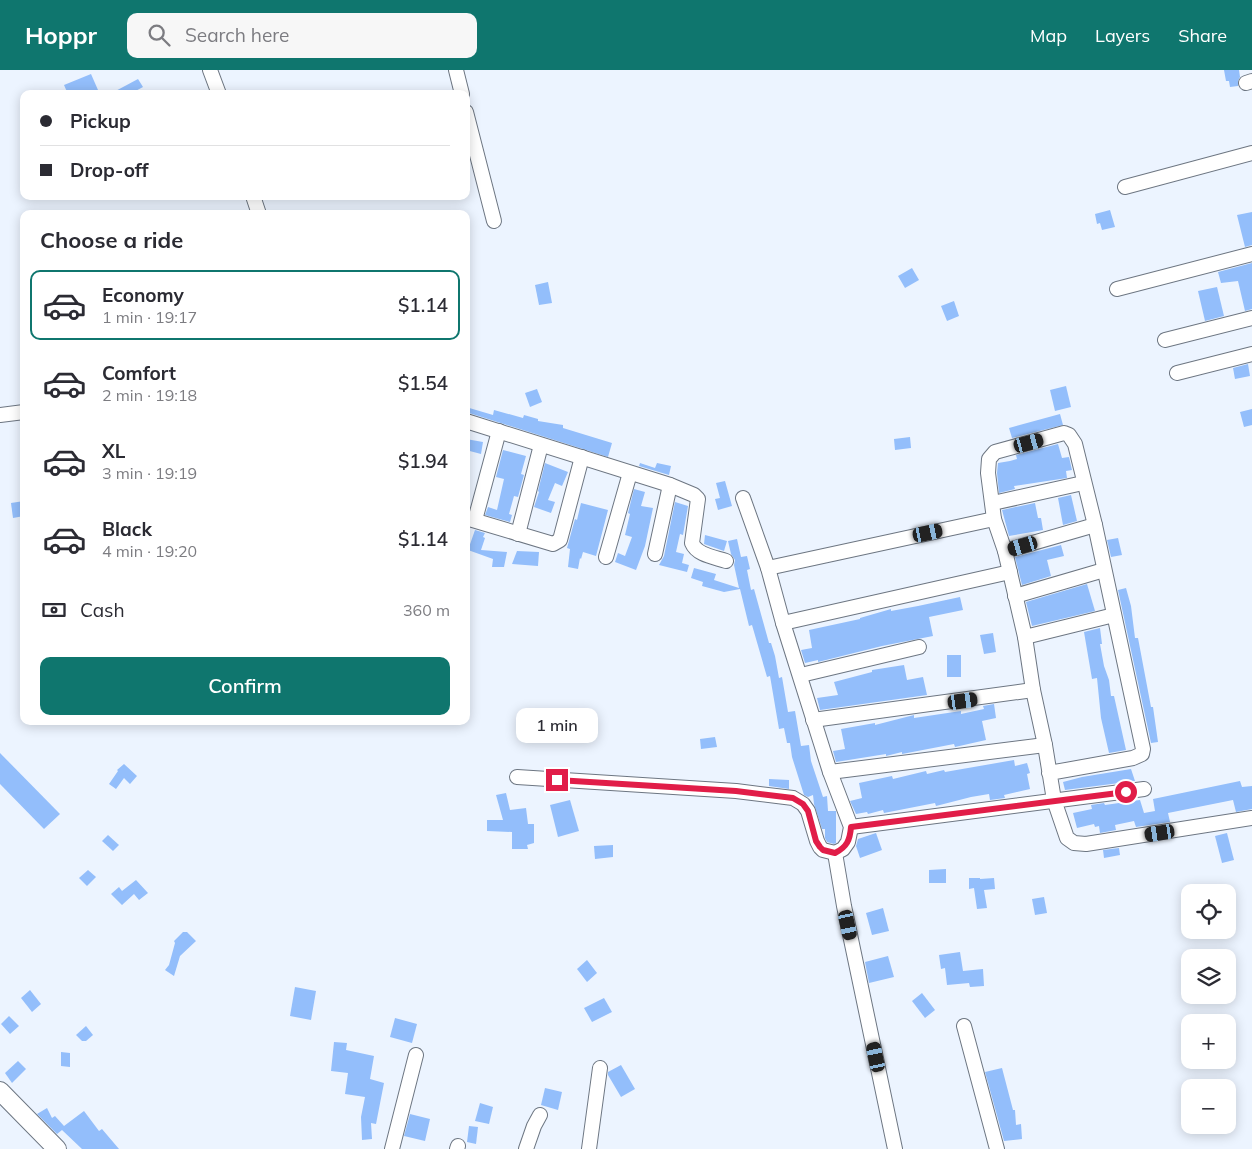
<!DOCTYPE html>
<html lang="en">
<head>
<meta charset="utf-8">
<style>
  body { margin:0; font-family:Mulish,sans-serif; background:#f7f7f7; color:#2b2b33; height:100vh; display:flex; flex-direction:column; font-size:19px; white-space:nowrap }
  * { box-sizing:border-box; margin:0 }
  p { font-size:16px; color:#7c7c81 }
  .icon { flex:none; width:28px; height:28px; fill:none; stroke:currentColor; stroke-width:2; stroke-linecap:round; stroke-linejoin:round }
  .map { position:relative; flex:1; overflow:hidden }
  .sheet { position:absolute; left:20px; top:140px; width:450px; height:515px; display:flex; flex-direction:column; background:#fff; border-radius:10px; box-shadow:0 2px 12px #0003 }
  .sheet>* { flex:none }
  .top-card { position:absolute; left:20px; top:20px; width:450px; height:110px; border-radius:10px; box-shadow:0 2px 12px #0003; display:grid; align-content:center; height:110px; padding:0 20px; background:#fff }
  .controls { position:absolute; left:1181px; top:814px; display:grid; gap:10px }
  .controls a { display:grid; place-items:center; width:55px; height:55px; border-radius:10px; background:#fff; box-shadow:0 2px 12px #0003; font-size:25px }
  .end { position:absolute; width:22px; height:22px; margin:-11px; border:6px solid #e11d48; background:#fff; box-shadow:0 0 0 2px #fff }
  .from { border-radius:50% }
  .bubble { position:absolute; height:35px; border-radius:10px; background:#fff; box-shadow:0 2px 12px #0003; font-size:16px; font-weight:600; line-height:35px; text-align:center }
  .car { position:absolute; width:15px; height:30px; margin:-15px -8px; border-radius:6px; box-shadow:0 0 4px 1px #0007; background:linear-gradient(#222 24%,#8ab4d8 0 40%,#222 0 76%,#8ab4d8 0 86%,#222 0) }
  .top-card b { display:flex; align-items:center; gap:18px; height:48px; font-size:19px }
  .top-card b+b { border-top:1px solid #e1e1e2 }
  .top-card i { width:12px; height:12px; background:#2b2b33 }
  ul { padding:0; list-style:none }
  li { display:flex; align-items:center; gap:15px; height:70px; margin:0 10px 8px; padding:0 10px; border:2px solid transparent; border-radius:10px }
  li div { flex:1 }
  li b { display:block; font-size:19px }
  li em { font-style:normal; font-weight:600 }
  li.active { border-color:#0f766e }
  li>.icon { width:45px; height:45px; stroke-width:1.5 }
  h2 { padding:0 20px; font-size:22px; line-height:60px }
  .pay { display:flex; align-items:center; gap:12px; height:55px; padding:0 20px; font-size:19px }
  .pay p { margin-inline-start:auto }
  .cta { display:flex; gap:10px; margin-top:auto; padding:10px 20px }
  .cta a { flex:1; height:58px; border-radius:10px; background:#0f766e; color:#fff; font-size:20px; font-weight:600; line-height:58px; text-align:center }
  header { display:flex; align-items:center; gap:30px; box-sizing:border-box; height:70px; padding:0 25px; background:#0f766e; color:#fff }
  header strong { font-size:24px }
  nav { display:flex; gap:28px; margin-inline-start:auto; font-size:18px }
  .search { width:350px; height:45px; background:#f7f7f7; display:flex; align-items:center; gap:12px; box-sizing:border-box; padding:0 18px; border-radius:10px; color:#7c7c81; font-size:19px }
  .map>svg:first-child { display:block }
  .building { fill:#93befb }
  .lines { fill:none; stroke-linecap:round; stroke-linejoin:round }
  .minor-casing { stroke:#6d7682; stroke-width:16 }
  .tertiary-casing { stroke:#6d7682; stroke-width:20 }
  .minor { stroke:#fff; stroke-width:14 }
  .tertiary { stroke:#fff; stroke-width:18 }
  .route { stroke:#e11d48; stroke-width:6 }
</style>
</head>
<body>
<header>
<strong>Hoppr</strong>
<div class="search"><svg class="icon" aria-label="search" viewBox="0 0 24 24"><circle cx="10" cy="10" r="6"/><path d="M15 15l6 6"/></svg>Search here</div>
<nav><a>Map</a><a>Layers</a><a>Share</a></nav>
</header>
<div class="map">
<svg width="1252" height="1079" viewBox="0 0 1252 1079">
  <rect width="100%" height="100%" fill="#ecf4ff"/>
  <g class="building">
    <polygon points="1224,0 1239,0 1240,7 1238,11 1238,16 1230,17 1229,11 1226,11"/>
    <polygon points="91,4 98,20 89,24 68,24 64,15"/>
    <polygon points="138,9 143,17 130,24 110,24"/>
    <polygon points="1110,140 1115,157 1102,160 1100,153 1097,154 1095,144"/>
    <polygon points="1252,142 1252,175 1245,177 1237,145"/>
    <polygon points="1252,193 1252,239 1245,241 1238,211 1221,213 1218,202"/>
    <polygon points="912,198 919,210 905,218 898,206"/>
    <polygon points="548,212 552,233 539,235 535,215"/>
    <polygon points="1217,217 1224,246 1205,251 1198,221"/>
    <polygon points="954,231 959,246 947,251 941,236"/>
    <polygon points="1248,294 1250,306 1235,309 1233,298"/>
    <polygon points="1066,316 1071,337 1055,341 1050,320"/>
    <polygon points="537,319 542,332 530,337 525,323"/>
    <polygon points="466,337 493,345 494,340 523,348 524,345 538,349 538,351 563,355 563,358 612,373 608,387 466,342"/>
    <polygon points="1252,339 1252,355 1244,357 1240,342"/>
    <polygon points="1060,344 1063,355 1012,368 1009,358"/>
    <polygon points="910,367 911,378 895,380 894,369"/>
    <polygon points="466,369 483,372 481,384 466,380"/>
    <polygon points="1058,374 1062,388 1069,387 1072,400 1066,401 1067,408 1014,416 1015,419 999,423 997,403 998,393 1010,391 1017,389 1016,385"/>
    <polygon points="503,380 526,386 521,404 524,405 518,427 514,426 509,444 512,445 510,452 485,445 488,437 497,440 504,409 496,407"/>
    <polygon points="545,393 568,402 562,416 555,413 548,430 555,432 551,443 534,437 539,422 538,421"/>
    <polygon points="640,393 655,398 657,393 671,396 669,405 639,396"/>
    <polygon points="725,411 732,436 718,440 715,429 720,428 716,413"/>
    <polygon points="634,419 645,422 641,436 653,438 645,476 636,500 615,492 618,483 625,486 632,467 625,465 630,444 628,443"/>
    <polygon points="1071,425 1077,451 1063,455 1058,428"/>
    <polygon points="24,431 24,446 13,448 11,433"/>
    <polygon points="675,432 688,436 683,465 680,464 676,482 684,484 682,493 689,495 687,502 659,495 664,486"/>
    <polygon points="581,433 608,440 596,486 583,482 581,489 580,488 578,499 568,497 570,479 567,478 575,449 577,450"/>
    <polygon points="1035,433 1038,448 1041,448 1043,460 1009,466 1002,440"/>
    <polygon points="475,460 485,463 483,467 485,468 481,480 507,482 504,497 492,497 493,489 468,480"/>
    <polygon points="705,465 727,471 724,481 704,474"/>
    <polygon points="1118,468 1122,485 1111,487 1107,470"/>
    <polygon points="737,469 741,487 747,486 750,499 747,500 751,520 754,519 769,573 771,573 775,586 779,608 782,607 788,642 795,641 801,676 809,675 811,691 823,727 827,726 828,741 836,741 836,773 834,774 827,772 825,768 825,759 822,759 814,734 813,725 808,727 804,725 792,687 790,673 787,673 784,658 779,659 770,606 767,607 752,555 749,556 740,519 724,522 702,516 703,512 691,508 694,498 716,504 714,510 739,518 734,495 735,490 731,484 728,471"/>
    <polygon points="1061,475 1064,486 1047,490 1051,506 1022,515 1015,487"/>
    <polygon points="517,481 539,482 538,496 512,494"/>
    <polygon points="1087,514 1095,541 1032,556 1026,532"/>
    <polygon points="1126,518 1131,536 1135,568 1138,568 1151,637 1153,637 1158,672 1151,673 1118,520"/>
    <polygon points="960,527 963,540 929,547 933,566 882,576 818,592 818,590 805,593 801,580 812,578 809,560 860,549 860,548 891,539 891,541 918,536"/>
    <polygon points="1100,558 1102,574 1100,574 1104,596 1109,610 1111,626 1114,626 1126,680 1109,683 1101,648 1097,608 1092,609 1084,562"/>
    <polygon points="993,563 996,582 984,584 980,565"/>
    <rect x="947" y="585" width="14" height="22"/>
    <polygon points="904,595 907,610 923,607 927,625 820,640 817,628 838,625 834,612 872,602 872,600"/>
    <polygon points="994,634 996,648 982,651 986,670 955,677 954,674 902,684 902,682 886,686 886,684 836,692 833,681 845,679 841,659 875,653 875,655 914,645 914,648 961,641 961,644 984,639 983,636"/>
    <polygon points="715,667 717,677 701,679 700,669"/>
    <polygon points="0,683 60,744 44,759 0,714"/>
    <polygon points="1014,690 1015,696 1027,693 1030,703 1027,704 1030,719 1004,725 1005,728 990,730 989,724 971,727 936,736 935,733 884,743 883,740 868,744 867,742 856,744 850,731 862,728 859,713 892,706 893,709 926,701 927,704 944,700 945,702"/>
    <polygon points="124,694 137,706 130,714 124,708 116,719 109,714 118,701 117,700"/>
    <polygon points="1131,699 1135,711 1065,720 1063,712 1082,707"/>
    <polygon points="769,709 789,710 789,719 769,716"/>
    <polygon points="1240,711 1242,717 1252,716 1252,739 1236,742 1233,730 1168,743 1170,752 1136,757 1134,751 1115,755 1116,760 1100,763 1099,756 1095,757 1094,754 1077,758 1073,743 1092,739 1091,735 1104,733 1105,735 1140,730 1144,743 1155,741 1153,729"/>
    <polygon points="506,723 510,740 526,738 528,754 534,754 534,773 527,775 528,779 512,779 512,762 487,761 487,750 503,750 496,725"/>
    <polygon points="570,730 579,761 558,767 550,735"/>
    <polygon points="876,763 882,780 860,788 856,776 858,769"/>
    <polygon points="1227,763 1234,790 1222,793 1215,766"/>
    <polygon points="108,765 119,775 113,781 102,771"/>
    <polygon points="613,775 613,787 595,789 594,776"/>
    <polygon points="1119,778 1120,785 1104,788 1103,780"/>
    <polygon points="946,799 946,813 929,813 929,800"/>
    <polygon points="88,800 96,807 87,816 79,808"/>
    <polygon points="969,808 980,808 980,809 994,808 995,819 984,820 987,838 977,839 974,818 969,819"/>
    <polygon points="136,810 148,823 139,830 134,824 122,835 111,824 119,817 122,821"/>
    <polygon points="1044,827 1047,843 1035,845 1032,829"/>
    <polygon points="883,838 889,861 872,865 866,843"/>
    <polygon points="183,862 187,862 196,871 180,886 174,906 165,900 169,895 175,873 174,871"/>
    <polygon points="960,882 963,901 983,899 984,916 970,917 969,913 947,915 945,898 941,899 939,885"/>
    <polygon points="888,886 894,907 869,913 865,892"/>
    <polygon points="587,890 597,903 587,912 577,899"/>
    <polygon points="295,917 316,921 311,950 290,946"/>
    <polygon points="30,920 41,934 32,942 21,928"/>
    <polygon points="922,923 935,940 925,948 912,931"/>
    <polygon points="604,928 612,942 592,952 584,938"/>
    <polygon points="9,946 19,956 10,964 1,954"/>
    <polygon points="395,948 417,954 412,973 390,967"/>
    <polygon points="86,956 93,965 86,971 82,971 76,965"/>
    <polygon points="334,972 347,973 346,980 374,986 370,1009 384,1013 376,1054 371,1053 372,1069 362,1070 361,1047 365,1027 345,1024 348,1003 331,1001"/>
    <polygon points="61,982 70,983 70,997 61,996"/>
    <polygon points="18,991 26,999 12,1013 5,1003"/>
    <polygon points="621,995 635,1019 621,1027 608,1005 608,1002"/>
    <polygon points="1002,998 1013,1040 1015,1040 1016,1055 1021,1054 1022,1069 1004,1071 985,1002"/>
    <polygon points="545,1018 562,1022 558,1040 541,1035"/>
    <polygon points="480,1033 493,1037 489,1054 475,1051"/>
    <polygon points="47,1038 52,1048 55,1046 64,1056 84,1041 99,1061 102,1059 119,1079 82,1079 62,1060 57,1064 37,1044"/>
    <polygon points="410,1044 430,1049 425,1071 404,1066"/>
    <polygon points="469,1056 478,1057 476,1074 467,1072"/>
  </g>
  <g class="lines">
    <g class="minor-casing">
      <g id="minor">
        <polyline points="210,0 219,24"/>
        <polyline points="456,0 462,24"/>
        <polyline points="1246,13 1252,11"/>
        <polyline points="466,42 494,151"/>
        <polyline points="1125,117 1252,83"/>
        <polyline points="253,126 259,144"/>
        <polyline points="1117,219 1252,184"/>
        <polyline points="1165,270 1252,248"/>
        <polyline points="1177,303 1252,284"/>
        <polyline points="0,345 24,342"/>
        <path d="M466,351L670,415L694,425L698,429L692,473C697,485 714,487 726,491"/>
        <polyline points="743,428 768,498 783,553 830,702 851,757 848,772 843,779 835,783 844,836 895,1079"/>
        <polyline points="993,433 1083,413"/>
        <polyline points="466,448 553,474 560,470 582,387"/>
        <polyline points="475,450 499,361"/>
        <polyline points="518,464 541,375"/>
        <polyline points="1005,481 1095,455"/>
        <polyline points="655,484 670,415"/>
        <polyline points="606,487 630,403"/>
        <polyline points="768,498 994,449"/>
        <polyline points="1015,526 1104,500"/>
        <polyline points="783,553 1010,502"/>
        <polyline points="1025,567 1114,545"/>
        <polyline points="801,605 919,577"/>
        <polyline points="813,650 1033,620"/>
        <polyline points="830,702 1045,675"/>
        <polyline points="1049,703 1133,688 1142,684 1143,679 1095,455 1075,374 1069,365 1064,363 995,382 989,389 988,403 994,449 1005,481 1025,567 1033,620 1045,675 1054,730 1067,768 1074,773 1086,774 1252,748"/>
        <polyline points="517,707 736,721 793,728 803,734 808,741 817,771 820,777 823,780 835,783"/>
        <polyline points="851,757 1144,719"/>
        <polyline points="964,956 997,1079"/>
        <polyline points="392,1079 416,985"/>
        <polyline points="457,1079 458,1076"/>
        <polyline points="526,1079 534,1056 540,1045"/>
        <polyline points="589,1079 600,998"/>
      </g>
    </g>
    <g class="tertiary-casing">
      <polyline id="tertiary" points="0,1021 57,1079"/>
    </g>
    <use href="#minor" class="minor"/>
    <use href="#tertiary" class="tertiary"/>
  </g>
  <g class="lines">
    <path class="route" d="M557,710L736,721L793,728L803,734L808,741L816,771L820,777L823,780L835,783C847,777 850,770 851,757L1126,722"/>
  </g>
</svg>
<div class="controls">
<a><svg class="icon" aria-label="locate" viewBox="0 0 24 24"><circle cx="12" cy="12" r="6"/><path d="M12 2v4M12 18v4M2 12h4M18 12h4"/></svg></a>
<a><svg class="icon" aria-label="layers" viewBox="0 0 24 24"><path d="M12 4l9 5-9 5-9-5zM3 14l9 5 9-5"/></svg></a>
<a>+</a>
<a>−</a>
</div>
<i class="end from" style="left:1126px;top:722px"></i>
<i class="end" style="left:557px;top:710px"></i>
<div class="bubble" style="left:516px;top:638px;width:82px">1 min</div>
<i class="car" style="left:1029px;top:373px;rotate:75deg"></i>
<i class="car" style="left:928px;top:463px;rotate:78deg"></i>
<i class="car" style="left:1023px;top:476px;rotate:254deg"></i>
<i class="car" style="left:963px;top:631px;rotate:82deg"></i>
<i class="car" style="left:1160px;top:763px;rotate:261deg"></i>
<i class="car" style="left:848px;top:855px;rotate:168deg"></i>
<i class="car" style="left:876px;top:987px;rotate:348deg"></i>
<div class="top-card">
<b><i class="from"></i>Pickup</b>
<b><i></i>Drop-off</b>
</div>
<section class="sheet">
<h2>Choose a ride</h2>
<ul>
<li class="active"><svg class="icon" aria-label="car" viewBox="0 0 24 24"><path d="M5 17H2v-5l4-1 3-4h7l3 4 3 1v5h-3M9 17h6M6 11h13"/><circle cx="7" cy="17" r="2"/><circle cx="17" cy="17" r="2"/></svg><div><b>Economy</b><p>1 min · 19:17</p></div><em>$1.14</em></li>
<li><svg class="icon" aria-label="car" viewBox="0 0 24 24"><path d="M5 17H2v-5l4-1 3-4h7l3 4 3 1v5h-3M9 17h6M6 11h13"/><circle cx="7" cy="17" r="2"/><circle cx="17" cy="17" r="2"/></svg><div><b>Comfort</b><p>2 min · 19:18</p></div><em>$1.54</em></li>
<li><svg class="icon" aria-label="car" viewBox="0 0 24 24"><path d="M5 17H2v-5l4-1 3-4h7l3 4 3 1v5h-3M9 17h6M6 11h13"/><circle cx="7" cy="17" r="2"/><circle cx="17" cy="17" r="2"/></svg><div><b>XL</b><p>3 min · 19:19</p></div><em>$1.94</em></li>
<li><svg class="icon" aria-label="car" viewBox="0 0 24 24"><path d="M5 17H2v-5l4-1 3-4h7l3 4 3 1v5h-3M9 17h6M6 11h13"/><circle cx="7" cy="17" r="2"/><circle cx="17" cy="17" r="2"/></svg><div><b>Black</b><p>4 min · 19:20</p></div><em>$1.14</em></li>
</ul>
<div class="pay"><svg class="icon" aria-label="cash" viewBox="0 0 24 24"><path d="M3 7h18v10H3z"/><circle cx="12" cy="12" r="2"/></svg>Cash<p>360 m</p></div>
<div class="cta"><a>Confirm</a></div>
</section>
</div>
</body>
</html>
